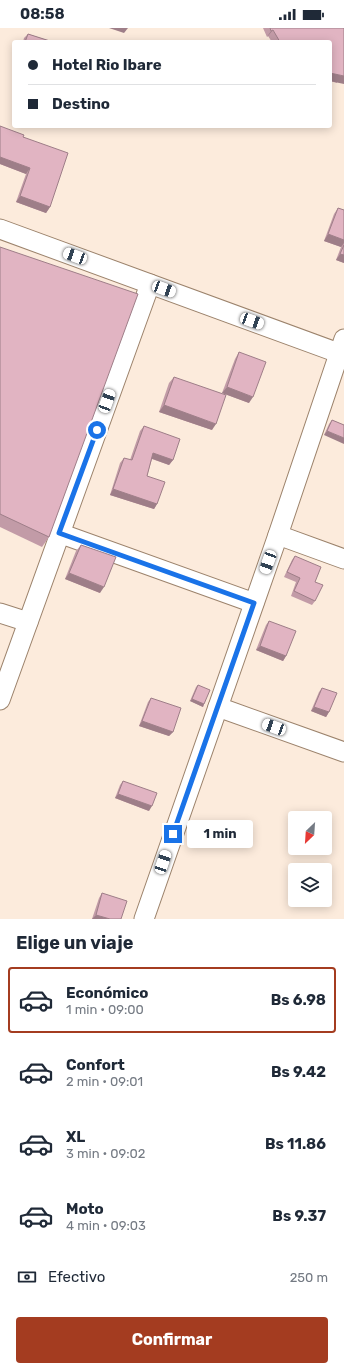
<!DOCTYPE html>
<html lang="es">
<head>
<meta charset="utf-8">
<style>
  body { margin:0; font-family:Rubik,sans-serif; background:#f6f6f7; color:#1f2937; height:100vh; display:flex; flex-direction:column; font-size:15px; white-space:nowrap }
  * { box-sizing:border-box; margin:0 }
  p { font-size:13px; color:#747a83 }
  .icon { flex:none; width:22px; height:22px; fill:none; stroke:currentColor; stroke-width:2; stroke-linecap:round; stroke-linejoin:round }
  .map { position:relative; height:891px; overflow:hidden }
  .details { display:flex; flex-direction:column; background:#fff; flex:1 }
  .details>* { flex:none }
  .hud { position:absolute; left:12px; top:12px; width:320px; height:88px; border-radius:4px; box-shadow:0 2px 10px #0003; display:grid; align-content:center; height:88px; padding:0 16px; background:#fff }
  .needle { width:26px; rotate:205deg }
  .fabs { position:absolute; left:288px; top:783px; display:grid; gap:8px }
  .fabs a { display:grid; place-items:center; width:44px; height:44px; border-radius:4px; background:#fff; box-shadow:0 2px 10px #0003; font-size:20px }
  .end { position:absolute; width:18px; height:18px; margin:-9px; border:5px solid #1a73e8; background:#fff; box-shadow:0 0 0 2px #fff }
  .from { border-radius:50% }
  .bubble { position:absolute; height:28px; border-radius:4px; background:#fff; box-shadow:0 2px 10px #0003; font-size:13px; font-weight:700; line-height:28px; text-align:center }
  .car { position:absolute; width:12px; height:24px; margin:-12px -6px; border-radius:5px; box-shadow:0 0 3px 1px #0007; background:linear-gradient(#fff 24%,#345 0 40%,#fff 0 76%,#345 0 86%,#fff 0) }
  .hud b { display:flex; align-items:center; gap:14px; height:38px; font-size:15px }
  .hud b+b { border-top:1px solid #e0e1e3 }
  .hud i { width:10px; height:10px; background:#1f2937 }
  ul { padding:0; list-style:none }
  li { display:flex; align-items:center; gap:12px; height:66px; margin:0 8px 6px; padding:0 8px; border:2px solid transparent; border-radius:4px }
  li div { flex:1 }
  li b { display:block; font-size:15px }
  li em { font-style:normal; font-weight:700 }
  li.on { border-color:#a43c20 }
  li>.icon { width:36px; height:36px; stroke-width:1.5 }
  h2 { padding:0 16px; font-size:18px; line-height:48px }
  .pay { display:flex; align-items:center; gap:10px; height:44px; padding:0 16px; font-size:15px }
  .pay p { margin-inline-start:auto }
  .action { display:flex; gap:8px; margin-top:auto; padding:8px 16px }
  .action a { flex:1; height:46px; border-radius:4px; background:#a43c20; color:#fff; font-size:16px; font-weight:700; line-height:46px; text-align:center }
  .status { display:flex; justify-content:space-between; align-items:center; height:28px; padding:0 20px; background:#fff; direction:ltr }
  .status svg { height:11px; fill:currentColor }
  .map>svg:first-child { display:block }
  .lines { fill:none; stroke-linecap:round; stroke-linejoin:round }
  .minor-casing { stroke:#9c836c; stroke-width:21 }
  .minor { stroke:#fff; stroke-width:19 }
  .wall { fill:#c29ba7 }
  .shaded-wall { fill:#9e7e88 }
  .building { fill:#e1b4c2; stroke:#9e7e88 }
  .route { stroke:#1a73e8; stroke-width:5 }
</style>
</head>
<body>
<div class="status"><b>08:58</b><svg viewBox="0 0 49 12"><path d="M0 12V9h3v3zM5 12V6h3v6zM10 12V3h3v9zM15 12V0h3v12zM26 1h20v11H26zM47 4h2v5h-2z"/></svg></div>
<div class="map">
<svg width="344" height="891" viewBox="0 0 344 891">
  <rect width="100%" height="100%" fill="#fcebdc"/>
  <g class="lines">
    <g class="minor-casing">
      <g id="minor">
        <polyline points="0,201 344,327"/>
        <polyline points="59,505 254,575"/>
        <polyline points="278,507 344,531"/>
        <polyline points="0,585 28,594"/>
        <polyline points="0,672 150,256"/>
        <polyline points="218,679 344,724"/>
        <polyline points="144,891 278,507 344,311"/>
      </g>
    </g>
    <use href="#minor" class="minor"/>
  </g>
  <g class="wall">
    <polygon points="263,0 343,0 337,55 330,53 330,14 272,14 268,8 267,9"/>
    <polygon points="28,6 53,14 23,14 24,10"/>
    <polygon points="0,98 23,109 50,179 46,185 16,174 26,146 0,136"/>
    <polygon points="338,180 344,182 344,235 336,232 341,219 324,213 334,186"/>
    <polygon points="0,219 49,509 42,519 0,499"/>
    <polygon points="239,324 249,375 222,365 235,331"/>
    <polygon points="174,349 212,402 159,384 169,355"/>
    <polygon points="332,392 344,397 324,407 329,396"/>
    <polygon points="144,398 173,432 169,437 152,431 147,448 157,476 154,481 110,467 120,435 124,430 130,432 140,403"/>
    <polygon points="81,517 100,565 65,551 76,523"/>
    <polygon points="295,528 315,554 315,573 312,577 291,568 296,554 284,549 292,532"/>
    <polygon points="269,593 286,628 283,633 256,622 266,597"/>
    <polygon points="198,657 204,676 203,679 190,673 196,659"/>
    <polygon points="322,660 329,684 326,689 311,683 319,664"/>
    <polygon points="151,670 173,704 169,708 139,698 148,674"/>
    <polygon points="123,753 149,783 115,770 120,757"/>
    <polygon points="102,865 121,891 92,891 99,870"/>
  </g>
  <g class="shaded-wall">
    <polygon points="109,0 128,0 124,5"/>
    <polygon points="273,2 268,8 267,9 271,3"/>
    <polygon points="330,45 344,48 344,56 330,53"/>
    <polygon points="0,129 30,140 26,146 0,136"/>
    <polygon points="20,168 50,179 46,185 16,174"/>
    <polygon points="328,206 344,212 344,215 341,219 324,213"/>
    <polygon points="340,226 344,227 344,235 336,232"/>
    <polygon points="227,359 253,369 249,375 222,365"/>
    <polygon points="164,377 216,396 212,402 159,384"/>
    <polygon points="327,403 344,410 344,416 324,407"/>
    <polygon points="153,425 173,432 169,437 150,430"/>
    <polygon points="113,461 157,476 154,481 110,467"/>
    <polygon points="69,545 104,559 100,565 65,551"/>
    <polygon points="260,618 286,628 283,633 256,622"/>
    <polygon points="192,671 204,676 203,679 190,673"/>
    <polygon points="314,679 329,684 326,689 311,683"/>
    <polygon points="142,693 173,704 169,708 139,698"/>
    <polygon points="118,766 152,778 149,783 115,770"/>
    <polygon points="96,887 110,891 92,891"/>
  </g>
  <g class="building">
    <polygon points="270,0 344,0 344,48 330,45 330,14 280,14 273,2 271,3"/>
    <polygon points="28,6 53,14 25,14"/>
    <polygon points="0,98 24,107 23,109 68,125 50,179 20,168 30,140 0,129"/>
    <polygon points="338,180 344,182 344,212 328,206"/>
    <polygon points="344,217 344,227 340,226"/>
    <polygon points="0,219 138,266 49,509 0,486"/>
    <polygon points="239,324 266,334 253,369 227,359"/>
    <polygon points="174,349 226,367 216,396 164,377"/>
    <polygon points="332,392 344,397 344,410 327,403"/>
    <polygon points="144,398 180,411 173,432 153,425 147,448 165,454 157,476 113,461 124,430 132,432"/>
    <polygon points="81,517 116,529 104,559 69,545"/>
    <polygon points="295,528 321,539 315,554 323,557 315,573 294,563 300,550 287,544"/>
    <polygon points="269,593 296,603 286,628 260,618"/>
    <polygon points="198,657 210,662 204,676 192,671"/>
    <polygon points="322,660 337,665 329,684 314,679"/>
    <polygon points="151,670 181,680 173,704 142,693"/>
    <polygon points="123,753 157,765 152,778 118,766"/>
    <polygon points="102,865 127,873 121,891 110,891 96,887"/>
  </g>
  <g class="lines">
    <polyline class="route" points="97,402 59,505 254,575 173,806"/>
  </g>
</svg>
<div class="fabs">
<a><svg class="needle" viewBox="-14 -14 28 28"><path d="M0-13l5 13h-10z" fill="#e53935"/><path d="M0 13l5-13h-10z" fill="#747a83"/></svg></a>
<a><svg class="icon" aria-label="layers" viewBox="0 0 24 24"><path d="M12 4l9 5-9 5-9-5zM3 14l9 5 9-5"/></svg></a>
</div>
<i class="end from" style="left:97px;top:402px"></i>
<i class="end" style="left:173px;top:806px"></i>
<div class="bubble" style="left:187px;top:792px;width:66px">1 min</div>
<i class="car" style="left:75px;top:228px;rotate:290deg"></i>
<i class="car" style="left:164px;top:261px;rotate:110deg"></i>
<i class="car" style="left:252px;top:293px;rotate:110deg"></i>
<i class="car" style="left:107px;top:373px;rotate:20deg"></i>
<i class="car" style="left:268px;top:534px;rotate:200deg"></i>
<i class="car" style="left:274px;top:699px;rotate:290deg"></i>
<i class="car" style="left:163px;top:834px;rotate:19deg"></i>
<div class="hud">
<b><i class="from"></i>Hotel Rio Ibare</b>
<b><i></i>Destino</b>
</div>
</div>
<section class="details">
<h2>Elige un viaje</h2>
<ul>
<li class="on"><svg class="icon" aria-label="car" viewBox="0 0 24 24"><path d="M5 17H2v-5l4-1 3-4h7l3 4 3 1v5h-3M9 17h6M6 11h13"/><circle cx="7" cy="17" r="2"/><circle cx="17" cy="17" r="2"/></svg><div><b>Económico</b><p>1 min · 09:00</p></div><em>Bs 6.98</em></li>
<li><svg class="icon" aria-label="car" viewBox="0 0 24 24"><path d="M5 17H2v-5l4-1 3-4h7l3 4 3 1v5h-3M9 17h6M6 11h13"/><circle cx="7" cy="17" r="2"/><circle cx="17" cy="17" r="2"/></svg><div><b>Confort</b><p>2 min · 09:01</p></div><em>Bs 9.42</em></li>
<li><svg class="icon" aria-label="car" viewBox="0 0 24 24"><path d="M5 17H2v-5l4-1 3-4h7l3 4 3 1v5h-3M9 17h6M6 11h13"/><circle cx="7" cy="17" r="2"/><circle cx="17" cy="17" r="2"/></svg><div><b>XL</b><p>3 min · 09:02</p></div><em>Bs 11.86</em></li>
<li><svg class="icon" aria-label="car" viewBox="0 0 24 24"><path d="M5 17H2v-5l4-1 3-4h7l3 4 3 1v5h-3M9 17h6M6 11h13"/><circle cx="7" cy="17" r="2"/><circle cx="17" cy="17" r="2"/></svg><div><b>Moto</b><p>4 min · 09:03</p></div><em>Bs 9.37</em></li>
</ul>
<div class="pay"><svg class="icon" aria-label="cash" viewBox="0 0 24 24"><path d="M3 7h18v10H3z"/><circle cx="12" cy="12" r="2"/></svg>Efectivo<p>250 m</p></div>
<div class="action"><a>Confirmar</a></div>
</section>
</body>
</html>
